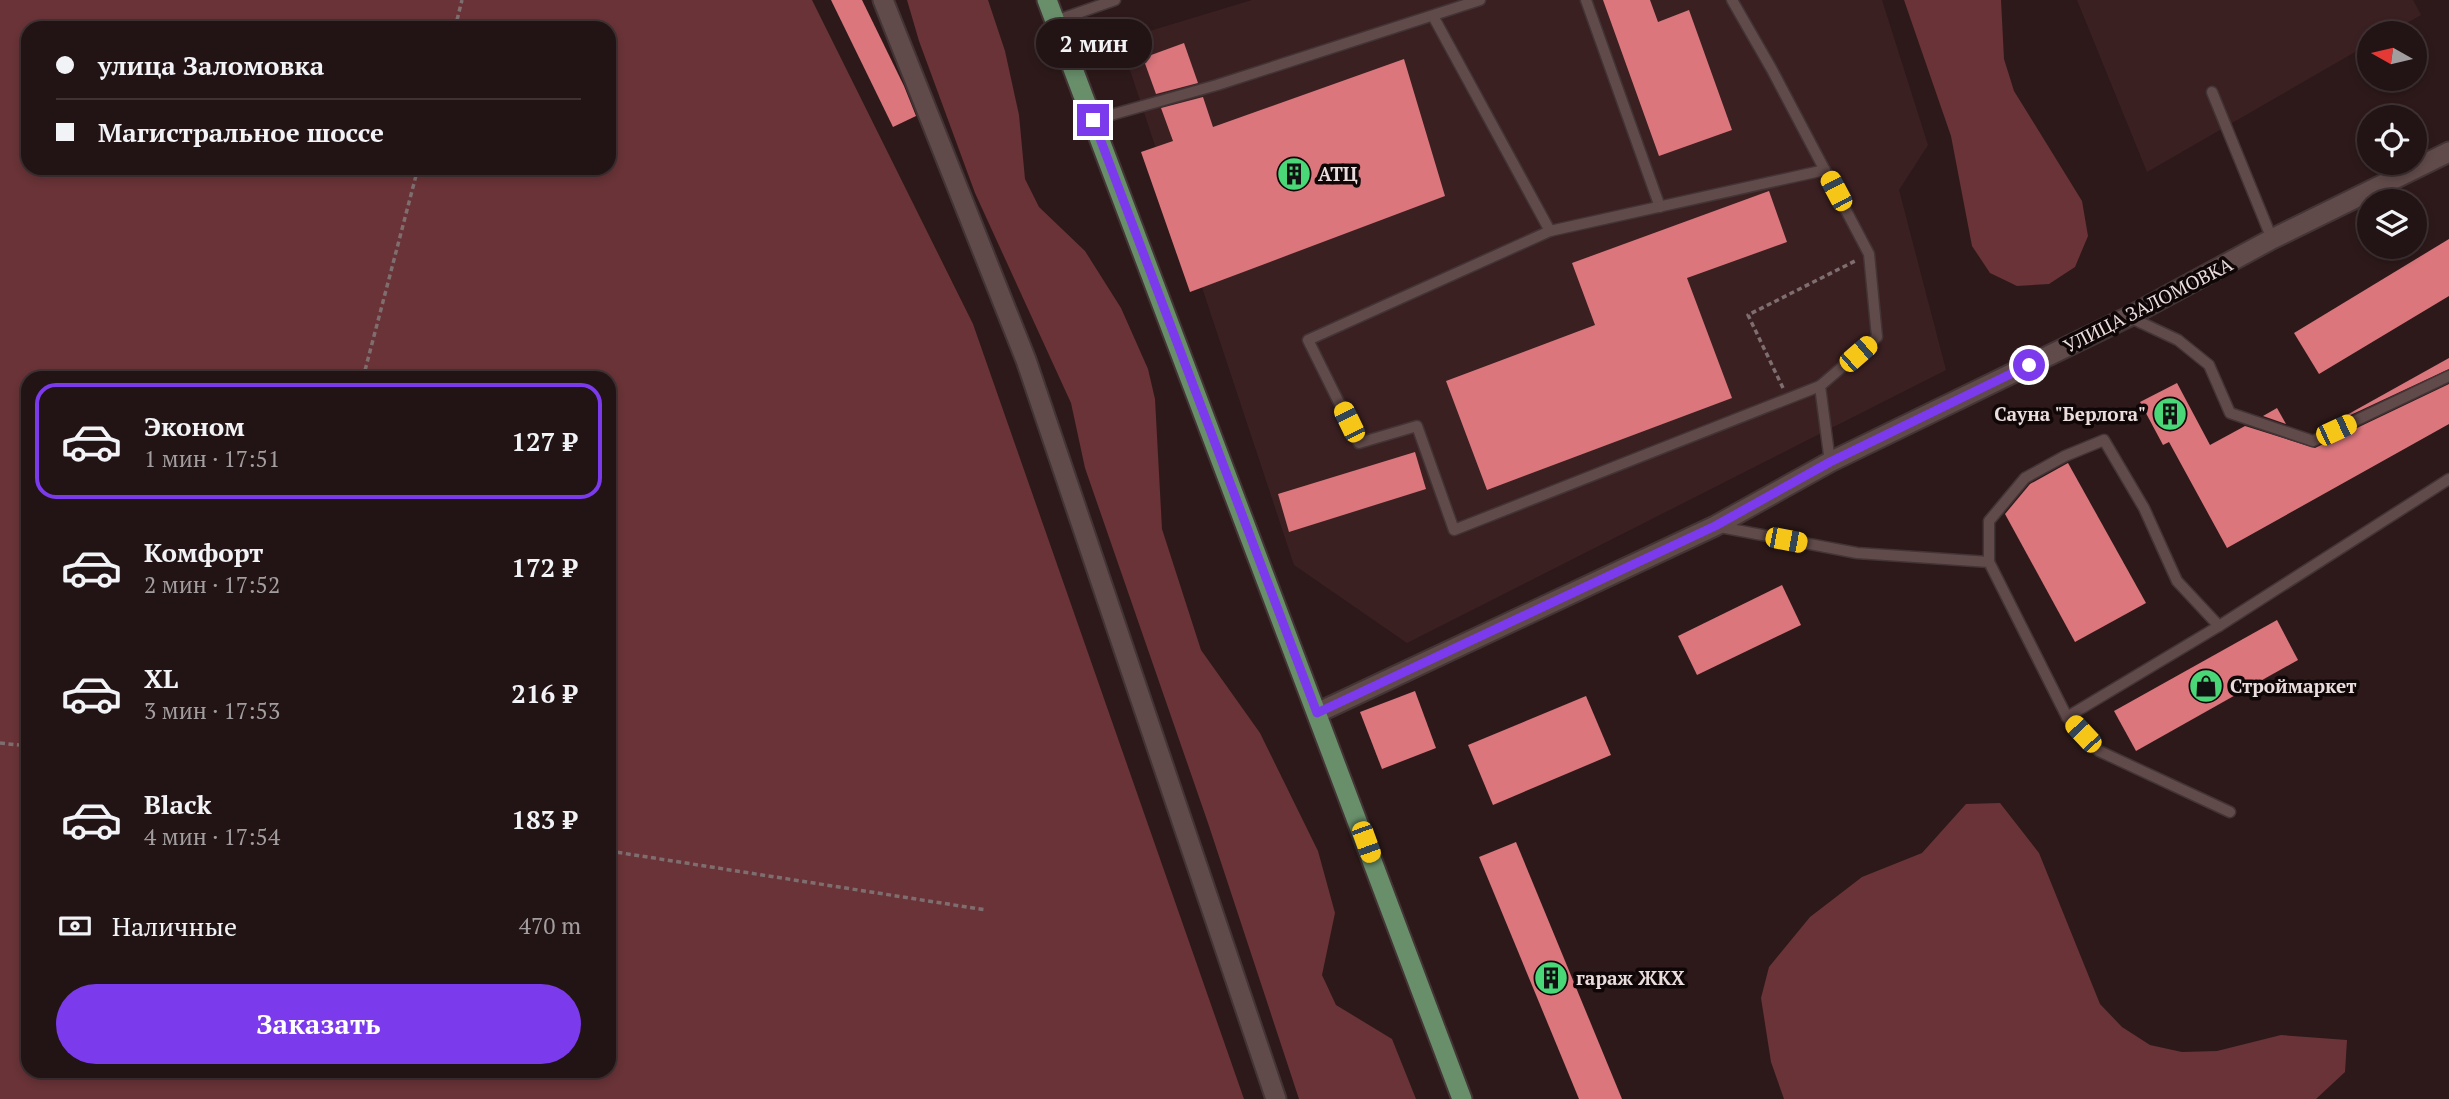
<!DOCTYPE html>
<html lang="ru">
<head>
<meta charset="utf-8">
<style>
  body { margin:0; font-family:"PT Serif",serif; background:#2a1c1d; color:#f1f3f6; height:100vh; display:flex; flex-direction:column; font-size:26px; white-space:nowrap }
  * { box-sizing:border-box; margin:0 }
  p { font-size:23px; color:#a29ea0 }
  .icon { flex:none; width:38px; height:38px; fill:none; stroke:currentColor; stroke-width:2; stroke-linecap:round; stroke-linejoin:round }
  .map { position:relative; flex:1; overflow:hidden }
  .panel { position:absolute; left:21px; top:371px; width:595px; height:707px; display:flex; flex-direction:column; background:#221314; border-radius:21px; box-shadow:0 4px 10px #0003,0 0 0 2px #3f3234 }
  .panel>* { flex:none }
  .top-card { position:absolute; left:21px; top:21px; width:595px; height:154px; border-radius:21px; box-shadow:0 4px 10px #0003,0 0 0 2px #3f3234; display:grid; align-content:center; height:154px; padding:0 35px; background:#221314 }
  .needle { width:46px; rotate:278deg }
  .controls { position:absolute; left:2357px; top:21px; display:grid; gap:14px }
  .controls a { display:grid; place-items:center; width:70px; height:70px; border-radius:50%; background:#221314; box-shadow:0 4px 10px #0003,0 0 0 2px #3f3234; font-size:35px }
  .end { position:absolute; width:32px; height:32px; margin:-16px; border:9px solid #7c3aed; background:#fff; box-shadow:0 0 0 4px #fff }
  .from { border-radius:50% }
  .bubble { position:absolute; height:49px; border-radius:24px; background:#221314; box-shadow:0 4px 10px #0003,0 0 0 2px #3f3234; font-size:23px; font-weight:700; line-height:49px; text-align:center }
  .car { position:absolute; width:21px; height:42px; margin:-21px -10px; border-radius:9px; box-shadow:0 0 5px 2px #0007; background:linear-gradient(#f5c518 24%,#345 0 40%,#f5c518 0 76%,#345 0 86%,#f5c518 0) }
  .top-card b { display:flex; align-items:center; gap:24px; height:66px; font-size:26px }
  .top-card b+b { border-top:2px solid #3f3234 }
  .top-card i { width:18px; height:18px; background:#f1f3f6 }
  ul { padding:12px 0 0; list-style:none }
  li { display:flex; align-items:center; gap:21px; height:116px; margin:0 14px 10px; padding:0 21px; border:4px solid transparent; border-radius:21px }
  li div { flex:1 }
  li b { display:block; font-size:26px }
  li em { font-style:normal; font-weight:700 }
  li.active { border-color:#7c3aed }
  li>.icon { width:63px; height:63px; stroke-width:1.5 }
  .pay { display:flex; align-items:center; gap:18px; height:77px; padding:0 35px; font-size:26px }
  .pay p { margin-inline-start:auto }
  .action { display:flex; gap:14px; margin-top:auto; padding:14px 35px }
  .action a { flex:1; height:80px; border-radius:42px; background:#7c3aed; color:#fff; font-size:28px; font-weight:700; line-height:80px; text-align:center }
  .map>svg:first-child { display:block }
  .built { fill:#3b2022 }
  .green { fill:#693337; fill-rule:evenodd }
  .building { fill:#da767c }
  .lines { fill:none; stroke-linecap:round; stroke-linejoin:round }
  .service-casing { stroke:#433435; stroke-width:13 }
  .minor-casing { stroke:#433435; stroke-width:23 }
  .primary-casing { stroke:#433435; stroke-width:23 }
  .path { stroke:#7f6e6f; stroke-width:3.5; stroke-dasharray:5 3.5; stroke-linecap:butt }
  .service { stroke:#614a4a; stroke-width:10 }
  .minor { stroke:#614a4a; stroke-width:19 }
  .primary { stroke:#688e6a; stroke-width:19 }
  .route { stroke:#7c3aed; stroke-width:9 }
  .labels { text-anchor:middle; stroke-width:7; stroke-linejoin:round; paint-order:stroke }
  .poi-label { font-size:19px; font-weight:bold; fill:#ebdcdd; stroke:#0f0707; text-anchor:start }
  .street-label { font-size:19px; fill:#ebdcdd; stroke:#0f0707 }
</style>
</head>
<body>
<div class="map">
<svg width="2449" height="1099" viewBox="0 0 2449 1099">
  <rect width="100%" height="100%" fill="#2d191a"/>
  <g class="built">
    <polygon points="1252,0 1882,0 1928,145 1899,190 1946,370 1407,643 1294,565 1120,40"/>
    <polygon points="2077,0 2413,0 2421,15 2389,33 2370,33 2369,44 2147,172"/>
  </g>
  <g class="green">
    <path d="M0,0H812L973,324L1244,1099H0ZM28,28H609V168H28ZM28,378H609V1071H28Z"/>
    <polygon points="907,0 988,0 1005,51 1019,115 1025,179 1039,207 1085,251 1121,308 1148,369 1155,399 1162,529 1201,650 1260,733 1318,851 1335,913 1322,975 1336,1005 1392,1039 1416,1099 1299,1099 1208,823 1085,468 1071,403 975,193 919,41"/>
    <polygon points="1904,0 2001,0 2004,59 2014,91 2082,201 2088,236 2075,267 2049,284 2017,286 1990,273 1972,246 1951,136"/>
    <polygon points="2000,803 2039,853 2100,1004 2122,1027 2150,1045 2182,1052 2217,1051 2281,1035 2347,1040 2345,1072 2316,1099 1784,1099 1771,1062 1761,998 1769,967 1810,917 1862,877 1922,853 1966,804"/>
  </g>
  <g class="building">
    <polygon points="831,0 862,0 904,86 916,116 893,127"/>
    <polygon points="1603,0 1650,0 1658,22 1689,10 1732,130 1659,156"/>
    <polygon points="1184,43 1198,83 1156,94 1143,58"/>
    <polygon points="1404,59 1445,196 1190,292 1141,152 1173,141 1161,108 1203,97 1213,127"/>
    <polygon points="1769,191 1787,242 1687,278 1732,398 1487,490 1446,381 1595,325 1572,263"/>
    <polygon points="2449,239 2449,296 2319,374 2294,333"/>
    <polygon points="2449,358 2449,369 2327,426"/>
    <polygon points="2177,383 2210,445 2245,426 2315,448 2449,384 2449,424 2227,548 2169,442 2163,445 2140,402"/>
    <polygon points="2277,408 2286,424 2263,416"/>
    <polygon points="1415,452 1426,489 1289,532 1278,494"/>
    <polygon points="2068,463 2146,603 2075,642 2005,514 2030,484"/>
    <polygon points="1782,585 1801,625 1697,675 1678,636"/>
    <polygon points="2277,620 2298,660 2136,751 2114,711"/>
    <polygon points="1415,691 1436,748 1382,769 1360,712"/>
    <polygon points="1586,696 1611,755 1493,805 1468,745"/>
    <polygon points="1516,842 1622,1099 1579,1099 1479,857"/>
  </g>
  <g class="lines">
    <g class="service-casing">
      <g id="service">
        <polyline points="1586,0 1660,207"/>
        <polyline points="1732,0 1771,68 1869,254 1877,337 1820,386 1830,462"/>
        <polyline points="1433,16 1550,231 1308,340 1359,443 1417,426 1454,530 1820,386"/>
        <polyline points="1055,21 1115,0"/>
        <polyline points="2212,92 2272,239"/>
        <polyline points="1093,120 1217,85 1480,0"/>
        <polyline points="1550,231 1825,170"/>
        <polyline points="2129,317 2178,340 2209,365 2230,413 2313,441 2449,376"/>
        <polyline points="1720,527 1857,553 1989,562 2067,717 2099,751 2230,812"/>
        <polyline points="1989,562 1989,521 2025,478 2065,456 2104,440 2144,508 2177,581 2219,626 2449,479"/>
        <polyline points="2067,717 2219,626"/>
      </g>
    </g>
    <g class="minor-casing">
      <g id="minor">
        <polyline points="883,0 1026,360 1276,1099"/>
        <polyline points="1317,713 1715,526 1830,462 2128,317 2272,239 2449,152"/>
      </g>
    </g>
    <g class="primary-casing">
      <polyline id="primary" points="1047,0 1462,1099"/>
    </g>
    <g class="path">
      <polyline points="455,28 462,0"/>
      <polyline points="363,378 418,168"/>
      <polyline points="1783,388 1748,315 1857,260"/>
      <polyline points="0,743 28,746"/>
      <polyline points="609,851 986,910"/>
    </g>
    <use href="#service" class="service"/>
    <use href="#minor" class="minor"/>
    <use href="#primary" class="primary"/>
  </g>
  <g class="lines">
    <polyline class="route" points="1093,120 1317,713 1715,526 1830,462 2029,365"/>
  </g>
  <defs>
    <g id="building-disc" transform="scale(1.75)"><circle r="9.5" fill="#4ad777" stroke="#0f0707"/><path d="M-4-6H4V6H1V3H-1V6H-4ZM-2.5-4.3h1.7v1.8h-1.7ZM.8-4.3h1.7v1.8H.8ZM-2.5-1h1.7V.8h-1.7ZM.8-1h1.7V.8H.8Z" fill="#111"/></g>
    <g id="shop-disc" transform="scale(1.75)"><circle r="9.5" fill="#4ad777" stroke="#0f0707"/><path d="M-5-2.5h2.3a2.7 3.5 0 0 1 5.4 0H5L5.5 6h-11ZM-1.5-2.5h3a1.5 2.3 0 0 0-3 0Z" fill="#111"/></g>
  </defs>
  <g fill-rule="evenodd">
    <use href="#building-disc" x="1294" y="174"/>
    <use href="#building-disc" x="2170" y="414"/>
    <use href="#shop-disc" x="2206" y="686"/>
    <use href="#building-disc" x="1551" y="978"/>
  </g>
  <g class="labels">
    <g class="poi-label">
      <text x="1318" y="181">АТЦ</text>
      <text x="2146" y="421" text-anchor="end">Сауна "Берлога"</text>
      <text x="2230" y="693">Строймаркет</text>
      <text x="1576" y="985">гараж ЖКХ</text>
    </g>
    <g class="street-label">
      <text transform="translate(2148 305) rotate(-27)" y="7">УЛИЦА ЗАЛОМОВКА</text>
    </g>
  </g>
</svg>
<div class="controls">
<a><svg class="needle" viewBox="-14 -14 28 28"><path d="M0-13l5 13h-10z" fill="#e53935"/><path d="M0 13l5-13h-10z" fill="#a29ea0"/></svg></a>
<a><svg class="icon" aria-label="locate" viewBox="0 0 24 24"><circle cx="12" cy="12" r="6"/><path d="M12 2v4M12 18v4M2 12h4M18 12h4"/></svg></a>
<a><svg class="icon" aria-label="layers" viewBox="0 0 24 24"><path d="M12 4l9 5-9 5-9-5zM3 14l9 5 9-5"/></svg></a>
</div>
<i class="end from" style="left:2029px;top:365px"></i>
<i class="end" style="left:1093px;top:120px"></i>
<div class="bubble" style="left:1036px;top:19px;width:116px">2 мин</div>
<i class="car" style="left:1836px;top:191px;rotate:332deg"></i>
<i class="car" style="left:1858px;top:354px;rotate:49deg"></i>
<i class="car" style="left:1349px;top:422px;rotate:334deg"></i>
<i class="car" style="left:2336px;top:430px;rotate:65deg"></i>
<i class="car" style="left:1786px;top:540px;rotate:101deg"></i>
<i class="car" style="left:2083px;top:734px;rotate:317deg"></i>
<i class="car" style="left:1366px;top:842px;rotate:160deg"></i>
<div class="top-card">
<b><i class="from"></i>улица Заломовка</b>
<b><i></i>Магистральное шоссе</b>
</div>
<section class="panel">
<ul>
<li class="active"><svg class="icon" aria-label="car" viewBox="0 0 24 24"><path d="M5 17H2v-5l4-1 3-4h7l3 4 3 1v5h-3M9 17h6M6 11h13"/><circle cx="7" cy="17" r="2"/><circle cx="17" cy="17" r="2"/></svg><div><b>Эконом</b><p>1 мин · 17:51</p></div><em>127 ₽</em></li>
<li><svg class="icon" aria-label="car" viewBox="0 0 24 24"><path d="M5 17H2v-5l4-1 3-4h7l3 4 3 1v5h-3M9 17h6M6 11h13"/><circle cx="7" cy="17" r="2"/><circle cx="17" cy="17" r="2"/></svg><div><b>Комфорт</b><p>2 мин · 17:52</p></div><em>172 ₽</em></li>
<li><svg class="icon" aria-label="car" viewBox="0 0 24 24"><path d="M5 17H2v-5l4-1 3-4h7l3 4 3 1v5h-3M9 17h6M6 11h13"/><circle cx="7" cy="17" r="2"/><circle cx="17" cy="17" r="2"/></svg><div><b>XL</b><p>3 мин · 17:53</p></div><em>216 ₽</em></li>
<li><svg class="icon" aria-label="car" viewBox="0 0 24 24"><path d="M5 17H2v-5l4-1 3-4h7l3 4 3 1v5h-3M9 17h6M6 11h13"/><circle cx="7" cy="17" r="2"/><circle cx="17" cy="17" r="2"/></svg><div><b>Black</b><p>4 мин · 17:54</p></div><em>183 ₽</em></li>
</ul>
<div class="pay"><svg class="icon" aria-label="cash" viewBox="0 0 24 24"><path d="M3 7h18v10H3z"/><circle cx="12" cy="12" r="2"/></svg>Наличные<p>470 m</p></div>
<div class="action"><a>Заказать</a></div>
</section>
</div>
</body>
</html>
